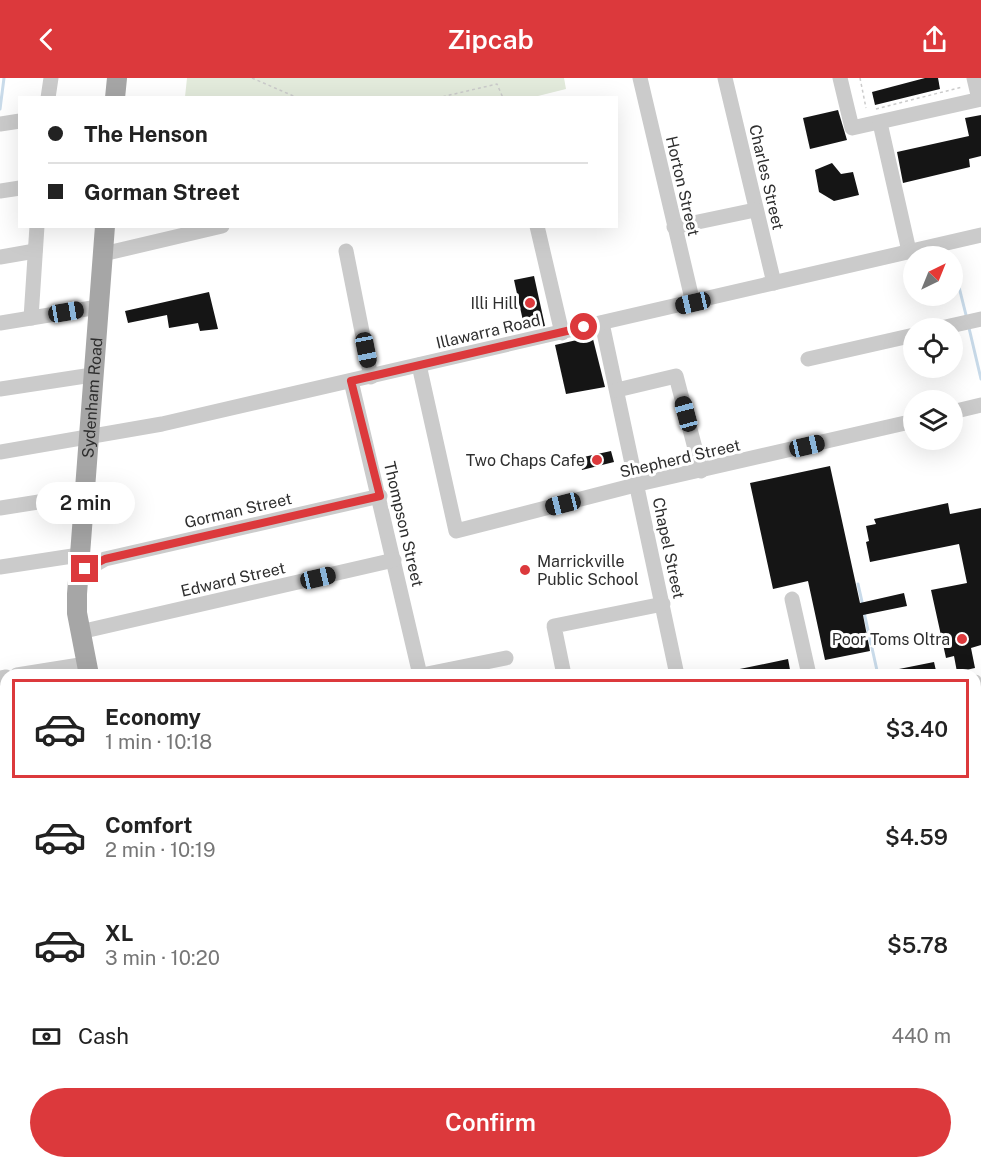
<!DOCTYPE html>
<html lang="en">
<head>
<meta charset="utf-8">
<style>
  body { margin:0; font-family:"Public Sans",sans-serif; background:#f6f6f6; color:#222; height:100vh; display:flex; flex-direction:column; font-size:22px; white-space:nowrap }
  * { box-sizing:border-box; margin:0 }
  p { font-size:20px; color:#767676 }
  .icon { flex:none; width:33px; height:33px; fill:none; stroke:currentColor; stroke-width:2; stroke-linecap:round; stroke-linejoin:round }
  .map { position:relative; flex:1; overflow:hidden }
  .sheet { position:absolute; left:0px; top:591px; width:981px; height:500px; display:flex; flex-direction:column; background:#fff; border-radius:18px 18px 0 0; box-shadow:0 6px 24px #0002 }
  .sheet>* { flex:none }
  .banner { position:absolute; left:18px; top:18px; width:600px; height:132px; border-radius:0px; box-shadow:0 6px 24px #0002; display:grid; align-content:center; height:132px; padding:0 30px; background:#fff }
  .needle { width:39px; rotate:43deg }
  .buttons { position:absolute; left:903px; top:168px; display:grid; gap:12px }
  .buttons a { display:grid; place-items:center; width:60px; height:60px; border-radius:50%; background:#fff; box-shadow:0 6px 24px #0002; font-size:30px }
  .end { position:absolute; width:27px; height:27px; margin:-14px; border:8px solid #dc393c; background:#fff; box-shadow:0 0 0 3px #fff }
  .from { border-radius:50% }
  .bubble { position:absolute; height:42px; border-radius:21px; background:#fff; box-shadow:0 6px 24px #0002; font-size:20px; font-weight:600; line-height:42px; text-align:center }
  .car { position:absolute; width:18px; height:36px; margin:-18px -9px; border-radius:8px; box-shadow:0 0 4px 2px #0007; background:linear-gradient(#222 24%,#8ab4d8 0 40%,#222 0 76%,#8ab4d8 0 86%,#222 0) }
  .banner b { display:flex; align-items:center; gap:21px; height:57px; font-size:22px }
  .banner b+b { border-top:2px solid #e0e0e0 }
  .banner i { width:15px; height:15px; background:#222 }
  ul { padding:10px 0 0; list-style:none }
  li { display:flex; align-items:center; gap:18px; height:99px; margin:0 12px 9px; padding:0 18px; border:3px solid transparent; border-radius:0px }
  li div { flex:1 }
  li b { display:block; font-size:22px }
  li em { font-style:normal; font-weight:600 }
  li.on { border-color:#dc393c }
  li>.icon { width:54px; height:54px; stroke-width:1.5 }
  .pay { display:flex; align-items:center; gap:15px; height:66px; padding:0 30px; font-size:22px }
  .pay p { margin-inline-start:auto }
  .cta { display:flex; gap:12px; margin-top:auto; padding:12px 30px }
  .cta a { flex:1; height:69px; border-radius:36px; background:#dc393c; color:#fff; font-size:24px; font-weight:600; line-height:69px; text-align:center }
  header { display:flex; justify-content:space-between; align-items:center; height:78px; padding:0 30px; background:#dc393c; color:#fff; font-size:27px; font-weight:600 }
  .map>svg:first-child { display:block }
  .green { fill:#e3ebdc }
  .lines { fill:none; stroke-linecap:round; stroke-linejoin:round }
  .stream { stroke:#c9dbea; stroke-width:3 }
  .building { fill:#151515 }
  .path { stroke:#cbcbcb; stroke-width:1.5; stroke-dasharray:3 3; stroke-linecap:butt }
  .minor { stroke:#cbcbcb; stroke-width:15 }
  .major { stroke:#a6a6a6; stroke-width:20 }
  .route { stroke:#dc393c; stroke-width:8 }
  .poi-dot { fill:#dc393c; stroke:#fff; stroke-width:2 }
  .labels { text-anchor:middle; stroke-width:6; stroke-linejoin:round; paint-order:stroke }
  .street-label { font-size:16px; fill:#2e2e2e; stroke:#fff }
  .poi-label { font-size:16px; fill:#2e2e2e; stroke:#fff; text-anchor:end }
</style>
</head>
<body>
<header><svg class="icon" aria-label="back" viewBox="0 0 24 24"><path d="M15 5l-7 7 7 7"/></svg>Zipcab<svg class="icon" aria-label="share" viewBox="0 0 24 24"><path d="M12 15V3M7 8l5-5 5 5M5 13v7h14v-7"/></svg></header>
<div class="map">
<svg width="981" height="1090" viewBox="0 0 981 1090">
  <rect width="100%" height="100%" fill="#fff"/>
  <polygon class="green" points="187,0 564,0 566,11 530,20 185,19"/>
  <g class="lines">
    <g class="stream">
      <polyline points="0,31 4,0"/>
      <polyline points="959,209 966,237"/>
      <polyline points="969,250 981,301"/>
      <polyline points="858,506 863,528"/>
      <polyline points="864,534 871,566"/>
      <polyline points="872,570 878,597"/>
      <polyline points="910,1084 911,1090"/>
    </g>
  </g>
  <g class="building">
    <polygon points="925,0 938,0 940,11 875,27 872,14"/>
    <polygon points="838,32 847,62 810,71 803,40"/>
    <polygon points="981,37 981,78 969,81 970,89 903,105 897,74 969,58 965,40"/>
    <polygon points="832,85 841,96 853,94 859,117 834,123 819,114 815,92"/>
    <polygon points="534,198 545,248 525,252 514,202"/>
    <polygon points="209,214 218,251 200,253 198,245 169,250 167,237 128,245 125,233"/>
    <polygon points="590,259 593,261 605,309 566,316 555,267"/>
    <polygon points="611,373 614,384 582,392 579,380"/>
    <polygon points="830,388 860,525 904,515 907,528 863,537 870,573 825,582 808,503 773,511 750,405"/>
    <polygon points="948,425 950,436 981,430 981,567 971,570 975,590 957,594 954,578 946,580 931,512 967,505 959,466 870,484 866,464 869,463 866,448 876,446 874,441"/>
    <polygon points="788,581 791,597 731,597 730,593"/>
    <polygon points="934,584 937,597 890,597 889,593"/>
  </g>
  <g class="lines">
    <g class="path">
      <polyline points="252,0 298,20"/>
      <polyline points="860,0 866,30"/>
      <polyline points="437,20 497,6 503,20"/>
      <polyline points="876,31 962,9"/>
      <polyline points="350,1084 350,1090"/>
    </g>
    <g class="minor">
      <polyline points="640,0 693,225"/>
      <polyline points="725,0 774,205"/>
      <polyline points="840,0 852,50 981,21"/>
      <polyline points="974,0 979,21"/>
      <polyline points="48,20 51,0"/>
      <polyline points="880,45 909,173"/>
      <polyline points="0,46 20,43"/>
      <polyline points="0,113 20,110"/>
      <polyline points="537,148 562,255"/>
      <polyline points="674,149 755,132"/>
      <polyline points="346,173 371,299"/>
      <polyline points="103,176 222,148"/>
      <polyline points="0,179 35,173"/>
      <polyline points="31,240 37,148"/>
      <polyline points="0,245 98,229"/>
      <polyline points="602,245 677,597"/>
      <polyline points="941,250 981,241"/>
      <polyline points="808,281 914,257"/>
      <polyline points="419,287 456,453 643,405 914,343"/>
      <polyline points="351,303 420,597"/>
      <polyline points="0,311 92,297"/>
      <polyline points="617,312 676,298 701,393"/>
      <polyline points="952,334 981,327"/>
      <polyline points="0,374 162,346 981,157"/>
      <polyline points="0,430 83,417"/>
      <polyline points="0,489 79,477"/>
      <polyline points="77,497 105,481 380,418"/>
      <polyline points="792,521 809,597"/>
      <polyline points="80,554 394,482"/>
      <polyline points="17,597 86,586"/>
      <polyline points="422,597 506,580"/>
      <polyline points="564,597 554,548 663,526"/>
      <polyline points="0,600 6,599"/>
      <polyline points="975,604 981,618"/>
      <polyline points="0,699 6,698"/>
      <polyline points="0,779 6,778"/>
      <polyline points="0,871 6,870"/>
      <polyline points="0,1010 6,1009"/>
      <polyline points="975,1050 979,1090"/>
      <polyline points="0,1082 6,1081"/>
      <polyline points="451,1084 451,1090"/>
      <polyline points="728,1084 728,1090"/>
    </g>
    <g class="major">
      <polyline points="115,20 117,0"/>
      <path id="s1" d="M89,597L77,535V516L105,148"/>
      <polyline points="975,778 981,782"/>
      <polyline points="0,941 6,940"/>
      <polyline points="185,1084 185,1090"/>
    </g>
  </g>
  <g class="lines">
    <polyline class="route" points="85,491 105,481 380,418 351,303 584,249"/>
  </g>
  <g class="poi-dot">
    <circle cx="530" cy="225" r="6"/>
    <circle cx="597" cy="382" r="6"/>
    <circle cx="525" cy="492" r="6"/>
    <circle cx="962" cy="561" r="6"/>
  </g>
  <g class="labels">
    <g class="street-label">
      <text transform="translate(767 99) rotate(77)" y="6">Charles Street</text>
      <text transform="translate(683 108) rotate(77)" y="6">Horton Street</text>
      <text transform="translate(488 253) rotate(-13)" y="6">Illawarra Road</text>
      <text dy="6" stroke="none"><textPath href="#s1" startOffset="279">Sydenham Road</textPath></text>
      <text transform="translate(680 380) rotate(-13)" y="6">Shepherd Street</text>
      <text transform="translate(238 432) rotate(-13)" y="6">Gorman Street</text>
      <text transform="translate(404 446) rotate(77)" y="6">Thompson Street</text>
      <text transform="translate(669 470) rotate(78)" y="6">Chapel Street</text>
      <text transform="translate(233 501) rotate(-13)" y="6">Edward Street</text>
    </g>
    <g class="poi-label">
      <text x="518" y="231">Illi Hill</text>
      <text x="585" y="388">Two Chaps Cafe</text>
      <text x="537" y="489" text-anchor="start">Marrickville<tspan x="537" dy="18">Public School</tspan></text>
      <text x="950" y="567">Poor Toms Oltra</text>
    </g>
  </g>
</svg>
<div class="buttons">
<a><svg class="needle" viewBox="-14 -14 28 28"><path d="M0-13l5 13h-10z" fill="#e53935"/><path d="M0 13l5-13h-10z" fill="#767676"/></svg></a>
<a><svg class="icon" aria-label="locate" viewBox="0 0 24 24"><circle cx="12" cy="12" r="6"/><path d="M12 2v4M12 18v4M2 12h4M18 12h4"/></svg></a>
<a><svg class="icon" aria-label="layers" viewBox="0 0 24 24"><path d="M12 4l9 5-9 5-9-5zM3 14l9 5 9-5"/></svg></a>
</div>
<i class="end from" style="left:584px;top:249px"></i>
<i class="end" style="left:85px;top:491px"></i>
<div class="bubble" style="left:36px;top:404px;width:99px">2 min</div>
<i class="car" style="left:693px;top:225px;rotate:257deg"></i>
<i class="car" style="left:66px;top:234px;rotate:80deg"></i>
<i class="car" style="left:366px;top:272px;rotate:169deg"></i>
<i class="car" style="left:686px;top:336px;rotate:345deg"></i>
<i class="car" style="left:807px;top:368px;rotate:77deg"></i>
<i class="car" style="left:563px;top:426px;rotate:256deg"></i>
<i class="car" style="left:318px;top:500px;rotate:77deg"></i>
<div class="banner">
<b><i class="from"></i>The Henson</b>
<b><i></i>Gorman Street</b>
</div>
<section class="sheet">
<ul>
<li class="on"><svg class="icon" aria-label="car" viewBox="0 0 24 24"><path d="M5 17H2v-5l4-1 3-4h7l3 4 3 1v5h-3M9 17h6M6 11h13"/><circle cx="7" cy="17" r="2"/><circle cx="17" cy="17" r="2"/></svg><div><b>Economy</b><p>1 min · 10:18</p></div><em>$3.40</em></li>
<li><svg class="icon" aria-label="car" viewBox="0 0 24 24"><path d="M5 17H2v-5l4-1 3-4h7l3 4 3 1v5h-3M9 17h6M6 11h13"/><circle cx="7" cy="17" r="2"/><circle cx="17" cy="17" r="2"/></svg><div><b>Comfort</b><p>2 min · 10:19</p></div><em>$4.59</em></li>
<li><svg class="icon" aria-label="car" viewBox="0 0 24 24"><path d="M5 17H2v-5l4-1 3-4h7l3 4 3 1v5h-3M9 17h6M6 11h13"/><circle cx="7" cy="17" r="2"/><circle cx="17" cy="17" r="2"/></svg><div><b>XL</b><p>3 min · 10:20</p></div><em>$5.78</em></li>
</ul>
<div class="pay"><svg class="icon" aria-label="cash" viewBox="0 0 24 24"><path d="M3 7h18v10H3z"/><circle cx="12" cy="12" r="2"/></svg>Cash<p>440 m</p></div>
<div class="cta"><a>Confirm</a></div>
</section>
</div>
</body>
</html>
